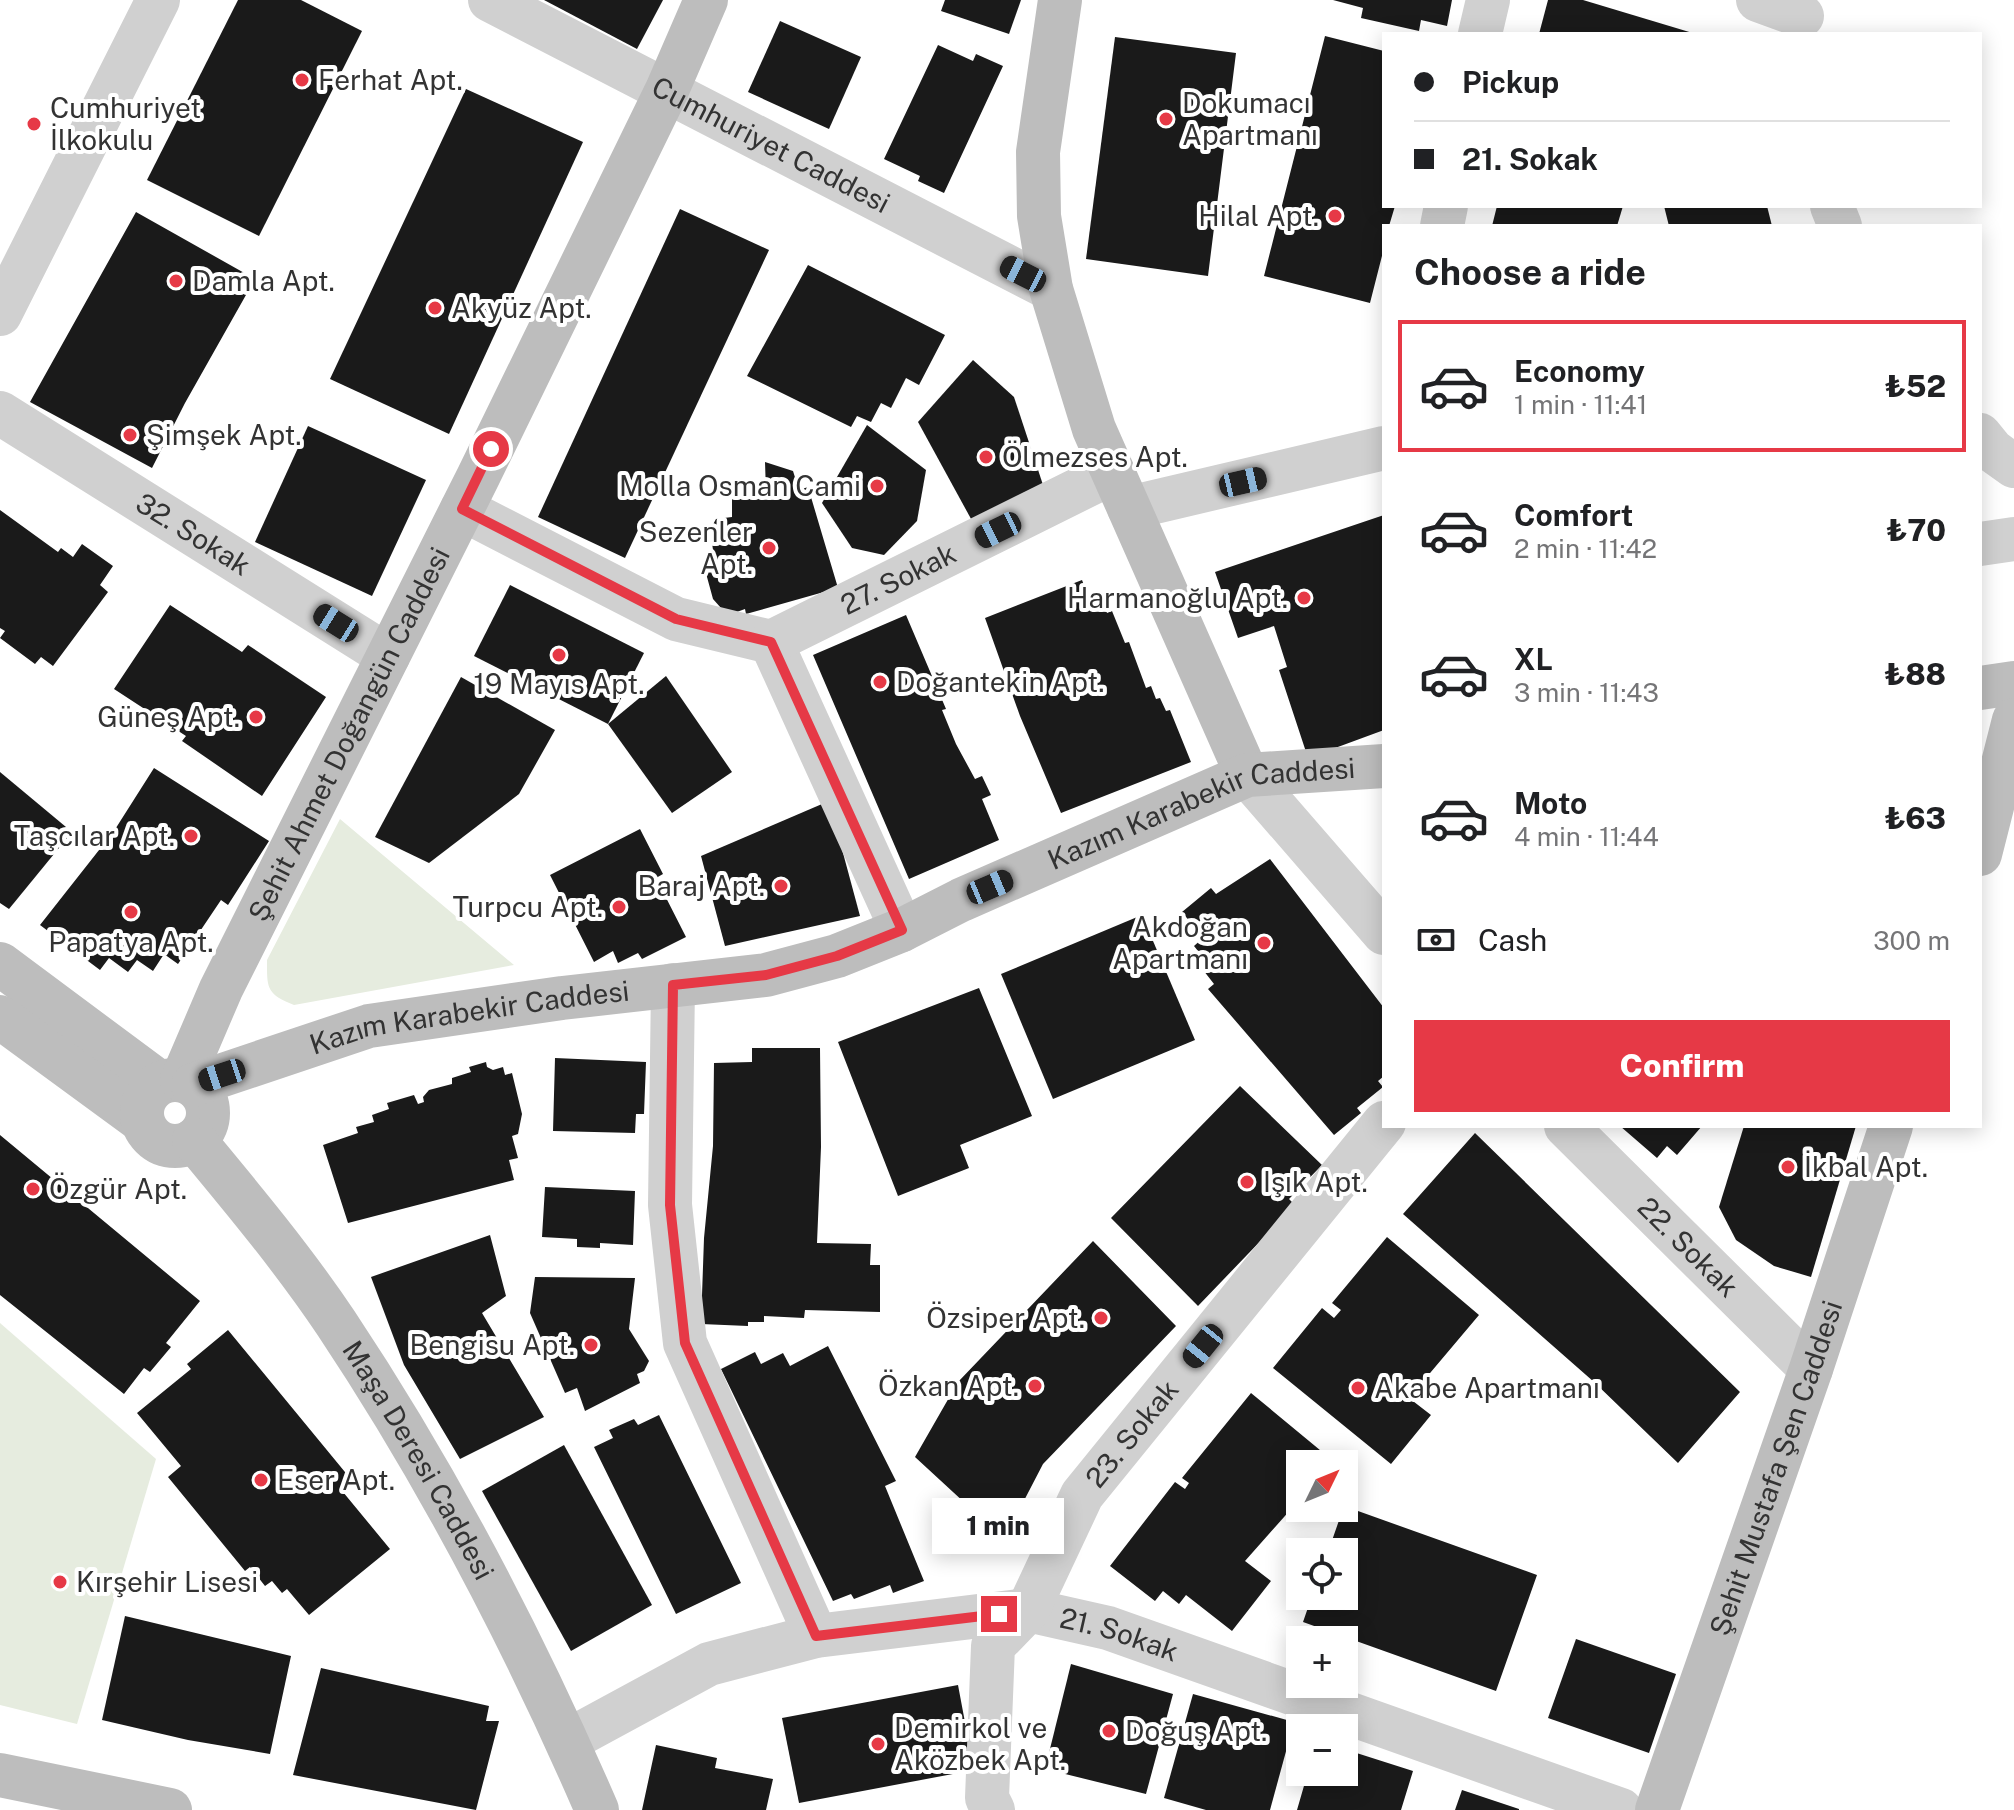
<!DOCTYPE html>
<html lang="en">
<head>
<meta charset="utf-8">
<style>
  body { margin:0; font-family:"Public Sans",sans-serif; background:#f6f6f6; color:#202124; height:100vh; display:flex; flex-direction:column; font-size:30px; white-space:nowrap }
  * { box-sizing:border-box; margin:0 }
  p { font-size:26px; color:#757577 }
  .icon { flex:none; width:44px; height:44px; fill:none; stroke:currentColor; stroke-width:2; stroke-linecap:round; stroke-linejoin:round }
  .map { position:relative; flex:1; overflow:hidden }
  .drawer { position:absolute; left:1382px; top:224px; width:600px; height:904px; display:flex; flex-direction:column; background:#fff; border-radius:0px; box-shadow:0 4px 20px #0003 }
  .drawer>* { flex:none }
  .top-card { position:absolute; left:1382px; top:32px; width:600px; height:176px; border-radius:0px; box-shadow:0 4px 20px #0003; display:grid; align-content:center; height:176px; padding:0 32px; background:#fff }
  .needle { width:52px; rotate:47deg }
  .fabs { position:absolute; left:1286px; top:1450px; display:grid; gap:16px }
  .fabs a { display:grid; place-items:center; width:72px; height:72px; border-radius:0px; background:#fff; box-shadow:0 4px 20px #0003; font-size:40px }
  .end { position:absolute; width:36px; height:36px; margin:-18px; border:10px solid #e63946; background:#fff; box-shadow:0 0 0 4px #fff }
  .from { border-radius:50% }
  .bubble { position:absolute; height:56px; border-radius:0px; background:#fff; box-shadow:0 4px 20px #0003; font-size:26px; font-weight:800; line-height:56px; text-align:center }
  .car { position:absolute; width:24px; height:48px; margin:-24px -12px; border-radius:10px; box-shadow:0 0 6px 2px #0007; background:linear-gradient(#222 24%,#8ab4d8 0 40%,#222 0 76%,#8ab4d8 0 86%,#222 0) }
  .top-card b { display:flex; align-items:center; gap:28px; height:76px; font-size:30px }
  .top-card b+b { border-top:2px solid #e0e0e0 }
  .top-card i { width:20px; height:20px; background:#202124 }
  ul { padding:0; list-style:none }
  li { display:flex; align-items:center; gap:24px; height:132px; margin:0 16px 12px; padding:0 16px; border:4px solid transparent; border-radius:0px }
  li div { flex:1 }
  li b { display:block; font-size:30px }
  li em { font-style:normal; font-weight:800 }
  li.active { border-color:#e63946 }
  li>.icon { width:72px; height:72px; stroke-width:1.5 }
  h2 { padding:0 32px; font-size:36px; line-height:96px }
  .pay { display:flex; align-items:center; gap:20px; height:88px; padding:0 32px; font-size:30px }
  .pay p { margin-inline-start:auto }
  .primary-button { display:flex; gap:16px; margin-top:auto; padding:16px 32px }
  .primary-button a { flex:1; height:92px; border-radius:0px; background:#e63946; color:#fff; font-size:32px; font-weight:800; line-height:92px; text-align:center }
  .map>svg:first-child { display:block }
  .green { fill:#e6ecdf }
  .building { fill:#1a1a1a }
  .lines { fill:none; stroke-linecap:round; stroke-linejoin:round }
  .street { stroke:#d0d0d0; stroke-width:44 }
  .secondary { stroke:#bdbdbd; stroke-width:44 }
  .route { stroke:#e63946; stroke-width:10 }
  .poi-dot { fill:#e63946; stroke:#fff; stroke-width:3 }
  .labels { text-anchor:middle; stroke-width:8; stroke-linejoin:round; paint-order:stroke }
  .poi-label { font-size:28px; fill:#333; stroke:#fff; text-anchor:start }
  .street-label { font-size:28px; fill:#333; stroke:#fff }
</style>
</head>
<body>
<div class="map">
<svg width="2014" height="1810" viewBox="0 0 2014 1810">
  <rect width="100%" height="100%" fill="#fff"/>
  <g class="green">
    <path d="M340,819L514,965L294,1005C266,994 267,988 267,960Z"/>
    <polygon points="0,1323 156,1459 77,1724 0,1705"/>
  </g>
  <g class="building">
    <polygon points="238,0 301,0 362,31 259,236 147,180"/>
    <polygon points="544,0 663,0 637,49"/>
    <polygon points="945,0 1021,0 1009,34 941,11"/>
    <polygon points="1333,0 1452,0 1447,26 1421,20 1419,31 1361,18 1363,8"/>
    <polygon points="1548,0 1583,0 1696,34 1539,34"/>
    <polygon points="780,21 861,57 829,129 748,92"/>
    <polygon points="1325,36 1384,51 1384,206 1395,206 1389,226 1384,226 1384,248 1370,303 1264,276"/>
    <polygon points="1115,37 1236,53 1208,276 1086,259"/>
    <polygon points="938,45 973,61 976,54 1003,66 944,193 918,181 920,176 884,159"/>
    <polygon points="466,89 583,142 449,434 330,379"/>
    <polygon points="1497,206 1623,206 1617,226 1492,226"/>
    <polygon points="1664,206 1767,206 1772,226 1669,226"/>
    <polygon points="680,209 769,250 625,558 538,517"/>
    <polygon points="136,212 255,279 185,403 152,468 30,402"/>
    <polygon points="808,265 945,335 919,385 906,378 891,408 881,403 871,422 857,416 851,427 747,376"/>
    <polygon points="973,360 1014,397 1045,491 976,528 918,422"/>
    <polygon points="867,425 926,470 917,521 884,555 852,548 822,503"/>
    <polygon points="308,426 426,480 372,596 255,542"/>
    <polygon points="765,462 793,471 799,490 808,487 838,588 746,614 745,609 734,613 721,608 713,599 704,566 715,563 710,530 716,519 732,517 732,499 766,492"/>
    <polygon points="0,510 58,552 61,548 73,557 82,544 113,566 100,585 108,592 53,666 41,657 35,664 0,638 5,631 0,628"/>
    <polygon points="1384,515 1384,730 1308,758 1279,670 1287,667 1274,626 1238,638 1215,572"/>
    <polygon points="1082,580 1090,601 1101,597 1107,613 1112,611 1125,643 1129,642 1146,688 1151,686 1156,699 1160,698 1166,711 1170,710 1191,762 1061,813 1020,716 985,618"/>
    <polygon points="510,585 644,653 608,724 474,656"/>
    <polygon points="170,605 242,652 248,645 326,697 262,796 182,741 186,736 114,689"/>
    <polygon points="906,615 946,709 942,710 956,744 975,779 982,776 991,795 982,799 999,840 909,879 813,655"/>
    <polygon points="666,676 732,772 672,813 608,724"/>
    <polygon points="461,677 555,730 519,794 429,863 375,837"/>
    <polygon points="154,768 269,841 228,905 221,900 178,964 164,954 153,971 137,960 128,972 109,958 100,970 40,925 114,831"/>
    <polygon points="0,772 72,832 9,909 0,903"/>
    <polygon points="829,801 860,916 725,946 701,856"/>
    <polygon points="640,829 663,874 656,878 686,937 642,959 638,953 618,963 613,951 594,962 550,875"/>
    <polygon points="1270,859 1384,1008 1384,1076 1378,1081 1383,1087 1357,1108 1361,1113 1334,1135 1208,989 1214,984 1200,966 1206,961 1194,946 1203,938 1182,912 1211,888 1216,894"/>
    <polygon points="1142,915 1195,1040 1053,1099 1001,974"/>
    <polygon points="979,988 1032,1116 960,1145 969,1168 898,1196 838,1042"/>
    <polygon points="752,1048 820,1048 821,1147 817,1243 871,1244 870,1265 880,1265 880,1312 805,1310 804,1318 764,1316 764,1322 748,1322 748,1326 701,1324 704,1238 713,1146 714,1063 752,1062"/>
    <polygon points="555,1058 646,1062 644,1114 636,1114 635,1133 553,1131"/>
    <polygon points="486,1062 487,1067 493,1070 503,1067 505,1075 512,1073 522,1114 518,1134 512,1136 518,1158 509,1160 514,1180 348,1223 323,1145 358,1133 356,1127 374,1122 372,1115 389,1109 387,1103 414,1095 418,1104 424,1102 423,1097 429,1090 452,1084 452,1078 471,1072 469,1067"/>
    <polygon points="1240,1086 1322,1165 1289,1199 1295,1205 1198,1306 1111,1218"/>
    <polygon points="1620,1126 1702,1126 1677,1155 1667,1146 1657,1158"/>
    <polygon points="1744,1126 1856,1126 1811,1277 1774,1266 1736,1240 1719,1207"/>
    <polygon points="1475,1133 1740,1392 1678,1463 1594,1382 1403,1214"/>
    <polygon points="0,1135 200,1301 166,1343 171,1347 150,1372 144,1368 124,1394 0,1295"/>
    <polygon points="545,1187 635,1191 633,1245 600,1243 600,1248 577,1247 577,1239 542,1237"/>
    <polygon points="490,1235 506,1296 482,1313 544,1417 460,1459 404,1365 371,1277"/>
    <polygon points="1387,1237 1479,1315 1409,1398 1431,1415 1391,1464 1273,1368 1322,1308 1334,1318 1341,1310 1332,1303"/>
    <polygon points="1093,1241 1176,1326 1043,1464 1004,1539 915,1457 958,1382"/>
    <polygon points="535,1277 635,1278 629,1329 649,1361 644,1371 637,1374 640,1383 585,1411 577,1388 565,1393 530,1313"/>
    <polygon points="228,1330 354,1483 343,1492 390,1549 309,1615 287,1589 282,1593 272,1581 265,1586 250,1567 245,1571 168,1477 181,1466 137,1413 191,1369 187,1364"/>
    <polygon points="828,1346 896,1481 885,1486 924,1581 893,1593 890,1585 854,1599 851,1594 833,1601 721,1369 755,1352 761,1364 783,1353 790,1366"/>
    <polygon points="1251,1393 1332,1460 1328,1464 1300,1464 1300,1499 1245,1561 1271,1581 1232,1631 1186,1595 1179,1604 1163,1591 1155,1601 1110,1566 1175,1482 1185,1489 1189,1483 1182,1478"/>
    <polygon points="659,1415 741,1583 676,1614 594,1447 613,1438 609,1430 634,1419 638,1425"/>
    <polygon points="564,1445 652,1605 571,1651 482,1491"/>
    <polygon points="1344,1506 1537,1575 1496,1691 1303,1622 1312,1596 1344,1596 1344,1552 1328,1552"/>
    <polygon points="125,1616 291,1656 270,1754 188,1740 102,1720"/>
    <polygon points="1576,1639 1676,1674 1649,1753 1548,1718"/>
    <polygon points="1071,1664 1173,1694 1146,1794 1045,1769"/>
    <polygon points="321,1668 489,1706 486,1721 499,1721 476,1810 293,1775"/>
    <polygon points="958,1685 974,1770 799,1803 782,1718"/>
    <polygon points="1193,1694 1294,1722 1270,1810 1206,1810 1164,1798"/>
    <polygon points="656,1745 717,1758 715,1768 773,1779 766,1810 642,1810"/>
    <polygon points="1344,1749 1413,1771 1401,1810 1297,1810 1308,1772 1344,1772"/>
    <polygon points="1462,1790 1519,1809 1519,1810 1455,1810"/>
  </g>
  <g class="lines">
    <g class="street">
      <path id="s1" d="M490,0L1051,289"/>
      <polyline points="1758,0 1802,16"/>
      <polyline points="1480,34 1488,0"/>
      <polyline points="1832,206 1840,226"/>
      <polyline points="1442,226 1446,206"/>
      <polyline points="0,314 158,0"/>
      <path id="s2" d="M0,413L388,656"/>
      <polyline points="1980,435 1993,451 2014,466"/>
      <polyline points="1129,508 1384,448"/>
      <polyline points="462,509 676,619 771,642 902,930"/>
      <polyline points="1980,544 2014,539"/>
      <path id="s3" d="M771,642L1112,473"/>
      <polyline points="1247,775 1384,933"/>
      <polyline points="673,985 670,1205 685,1343 816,1636"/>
      <path id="s4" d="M1566,1126L1811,1369"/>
      <path id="s5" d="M567,1741L709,1664L816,1636L1028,1610L1108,1628L1621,1810"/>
      <path id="s6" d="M993,1810L987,1798L993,1646L1028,1610L1082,1495L1384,1123"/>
    </g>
    <g class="secondary">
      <polyline points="1060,0 1038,152 1039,216 1051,289 1094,429 1247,775"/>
      <polyline points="1980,688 2014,683"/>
      <polyline points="1980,854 2014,720"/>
      <polyline points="0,964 160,1083"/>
      <polyline points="0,1017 142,1121"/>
      <circle cx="175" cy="1113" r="33"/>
      <path id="s7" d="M182,1080L221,989L478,477L667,90L706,0"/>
      <path id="s8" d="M193,1085L369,1026L562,998L766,975L837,956L902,930L961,900L1247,775L1384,766"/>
      <path id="s9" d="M194,1140C243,1199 293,1259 336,1323C438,1476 524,1641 597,1810"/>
      <polyline points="0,1775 170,1810"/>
      <path id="s10" d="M1657,1810L1811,1369L1891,1126"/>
    </g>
  </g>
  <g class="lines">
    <polyline class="route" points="491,449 462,509 676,619 771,642 902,930 837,956 766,975 673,985 670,1205 685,1343 816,1636 999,1614"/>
  </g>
  <g class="poi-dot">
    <circle cx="302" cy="80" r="8"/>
    <circle cx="1166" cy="119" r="8"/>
    <circle cx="34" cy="124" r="8"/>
    <circle cx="1335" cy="216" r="8"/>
    <circle cx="176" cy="281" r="8"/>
    <circle cx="435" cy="308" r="8"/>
    <circle cx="130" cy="435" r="8"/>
    <circle cx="986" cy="457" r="8"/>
    <circle cx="877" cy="486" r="8"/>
    <circle cx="769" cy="548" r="8"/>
    <circle cx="1304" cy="598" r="8"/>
    <circle cx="559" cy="655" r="8"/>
    <circle cx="880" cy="682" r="8"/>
    <circle cx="256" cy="717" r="8"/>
    <circle cx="191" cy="836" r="8"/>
    <circle cx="781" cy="886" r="8"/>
    <circle cx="619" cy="907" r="8"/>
    <circle cx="131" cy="912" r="8"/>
    <circle cx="1264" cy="943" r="8"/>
    <circle cx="1788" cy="1167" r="8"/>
    <circle cx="1247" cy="1182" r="8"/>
    <circle cx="33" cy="1189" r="8"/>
    <circle cx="1101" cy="1318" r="8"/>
    <circle cx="591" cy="1345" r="8"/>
    <circle cx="1035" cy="1386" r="8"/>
    <circle cx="1358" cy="1388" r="8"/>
    <circle cx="261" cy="1480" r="8"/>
    <circle cx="60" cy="1582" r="8"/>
    <circle cx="1109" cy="1731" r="8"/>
    <circle cx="878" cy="1744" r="8"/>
  </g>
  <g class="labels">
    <g class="poi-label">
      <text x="318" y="90">Ferhat Apt.</text>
      <text x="1182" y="113">Dokumacı<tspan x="1182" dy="32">Apartmanı</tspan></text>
      <text x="50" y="118">Cumhuriyet<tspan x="50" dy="32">İlkokulu</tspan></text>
      <text x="1319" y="226" text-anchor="end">Hilal Apt.</text>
      <text x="192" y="291">Damla Apt.</text>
      <text x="451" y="318">Akyüz Apt.</text>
      <text x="146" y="445">Şimşek Apt.</text>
      <text x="1002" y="467">Ölmezses Apt.</text>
      <text x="861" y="496" text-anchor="end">Molla Osman Cami</text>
      <text x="753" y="542" text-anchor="end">Sezenler<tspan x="753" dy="32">Apt.</tspan></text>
      <text x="1288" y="608" text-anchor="end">Harmanoğlu Apt.</text>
      <text x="896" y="692">Doğantekin Apt.</text>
      <text x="559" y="694" text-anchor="middle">19 Mayıs Apt.</text>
      <text x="240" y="727" text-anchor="end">Güneş Apt.</text>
      <text x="175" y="846" text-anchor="end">Taşcılar Apt.</text>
      <text x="765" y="896" text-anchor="end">Baraj Apt.</text>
      <text x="603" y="917" text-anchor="end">Turpcu Apt.</text>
      <text x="1248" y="937" text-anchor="end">Akdoğan<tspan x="1248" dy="32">Apartmanı</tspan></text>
      <text x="131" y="952" text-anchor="middle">Papatya Apt.</text>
      <text x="1804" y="1177">İkbal Apt.</text>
      <text x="1263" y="1192">Işık Apt.</text>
      <text x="49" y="1199">Özgür Apt.</text>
      <text x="1085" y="1328" text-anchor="end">Özsiper Apt.</text>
      <text x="575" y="1355" text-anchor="end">Bengisu Apt.</text>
      <text x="1019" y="1396" text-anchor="end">Özkan Apt.</text>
      <text x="1374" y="1398">Akabe Apartmanı</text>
      <text x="277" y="1490">Eser Apt.</text>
      <text x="76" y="1592">Kırşehir Lisesi</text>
      <text x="894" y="1738">Demirkol ve<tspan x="894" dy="32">Aközbek Apt.</tspan></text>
      <text x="1125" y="1741">Doğuş Apt.</text>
    </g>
    <g class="street-label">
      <text dy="10" stroke="none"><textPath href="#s1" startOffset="316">Cumhuriyet Caddesi</textPath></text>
      <text dy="10" stroke="none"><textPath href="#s2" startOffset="228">32. Sokak</textPath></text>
      <text dy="10" stroke="none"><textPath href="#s3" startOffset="142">27. Sokak</textPath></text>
      <text dy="10" stroke="none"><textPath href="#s7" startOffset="384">Şehit Ahmet Doğangün Caddesi</textPath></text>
      <text dy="10" stroke="none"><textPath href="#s8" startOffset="1054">Kazım Karabekir Caddesi</textPath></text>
      <text dy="10" stroke="none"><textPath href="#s8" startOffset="286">Kazım Karabekir Caddesi</textPath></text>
      <text dy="10" stroke="none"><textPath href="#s4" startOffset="172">22. Sokak</textPath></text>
      <text dy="10" stroke="none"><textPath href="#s6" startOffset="422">23. Sokak</textPath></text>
      <text dy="10" stroke="none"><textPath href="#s9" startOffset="392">Maşa Deresi Caddesi</textPath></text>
      <text dy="10" stroke="none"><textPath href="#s10" startOffset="362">Şehit Mustafa Şen Caddesi</textPath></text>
      <text dy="10" stroke="none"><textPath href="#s5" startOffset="580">21. Sokak</textPath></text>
    </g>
  </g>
</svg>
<div class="fabs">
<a><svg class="needle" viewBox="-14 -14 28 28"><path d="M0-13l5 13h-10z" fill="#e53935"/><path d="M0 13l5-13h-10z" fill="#757577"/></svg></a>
<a><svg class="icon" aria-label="locate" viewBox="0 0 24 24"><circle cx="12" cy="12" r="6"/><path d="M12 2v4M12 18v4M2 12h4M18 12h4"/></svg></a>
<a>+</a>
<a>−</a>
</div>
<i class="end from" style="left:491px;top:449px"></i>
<i class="end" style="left:999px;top:1614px"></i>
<div class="bubble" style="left:932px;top:1498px;width:132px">1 min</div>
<i class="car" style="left:1023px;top:274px;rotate:297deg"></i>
<i class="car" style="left:1243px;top:482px;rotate:77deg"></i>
<i class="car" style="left:998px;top:530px;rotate:244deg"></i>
<i class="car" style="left:336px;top:623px;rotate:302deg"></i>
<i class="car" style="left:990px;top:887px;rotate:67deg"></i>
<i class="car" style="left:222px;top:1075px;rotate:252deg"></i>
<i class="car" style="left:1203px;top:1346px;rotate:219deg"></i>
<div class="top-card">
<b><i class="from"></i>Pickup</b>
<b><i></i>21. Sokak</b>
</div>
<section class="drawer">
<h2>Choose a ride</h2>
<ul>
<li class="active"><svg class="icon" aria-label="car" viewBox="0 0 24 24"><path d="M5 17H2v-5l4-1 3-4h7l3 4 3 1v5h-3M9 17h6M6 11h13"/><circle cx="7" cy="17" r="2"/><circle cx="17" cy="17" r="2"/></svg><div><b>Economy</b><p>1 min · 11:41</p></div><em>₺52</em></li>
<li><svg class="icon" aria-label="car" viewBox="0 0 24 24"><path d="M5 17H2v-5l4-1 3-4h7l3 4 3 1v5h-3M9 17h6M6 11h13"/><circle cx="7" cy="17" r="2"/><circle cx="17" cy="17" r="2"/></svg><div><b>Comfort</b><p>2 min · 11:42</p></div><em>₺70</em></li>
<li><svg class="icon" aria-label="car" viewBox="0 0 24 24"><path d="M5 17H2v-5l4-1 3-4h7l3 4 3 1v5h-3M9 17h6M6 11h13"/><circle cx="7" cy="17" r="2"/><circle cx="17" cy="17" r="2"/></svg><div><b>XL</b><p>3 min · 11:43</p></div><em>₺88</em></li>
<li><svg class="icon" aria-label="car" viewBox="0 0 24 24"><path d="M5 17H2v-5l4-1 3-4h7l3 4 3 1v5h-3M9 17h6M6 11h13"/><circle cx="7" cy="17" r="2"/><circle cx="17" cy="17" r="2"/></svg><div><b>Moto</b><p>4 min · 11:44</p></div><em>₺63</em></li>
</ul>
<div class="pay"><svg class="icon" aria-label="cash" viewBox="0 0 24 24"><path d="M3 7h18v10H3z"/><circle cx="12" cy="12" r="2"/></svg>Cash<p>300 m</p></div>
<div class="primary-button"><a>Confirm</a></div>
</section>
</div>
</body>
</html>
